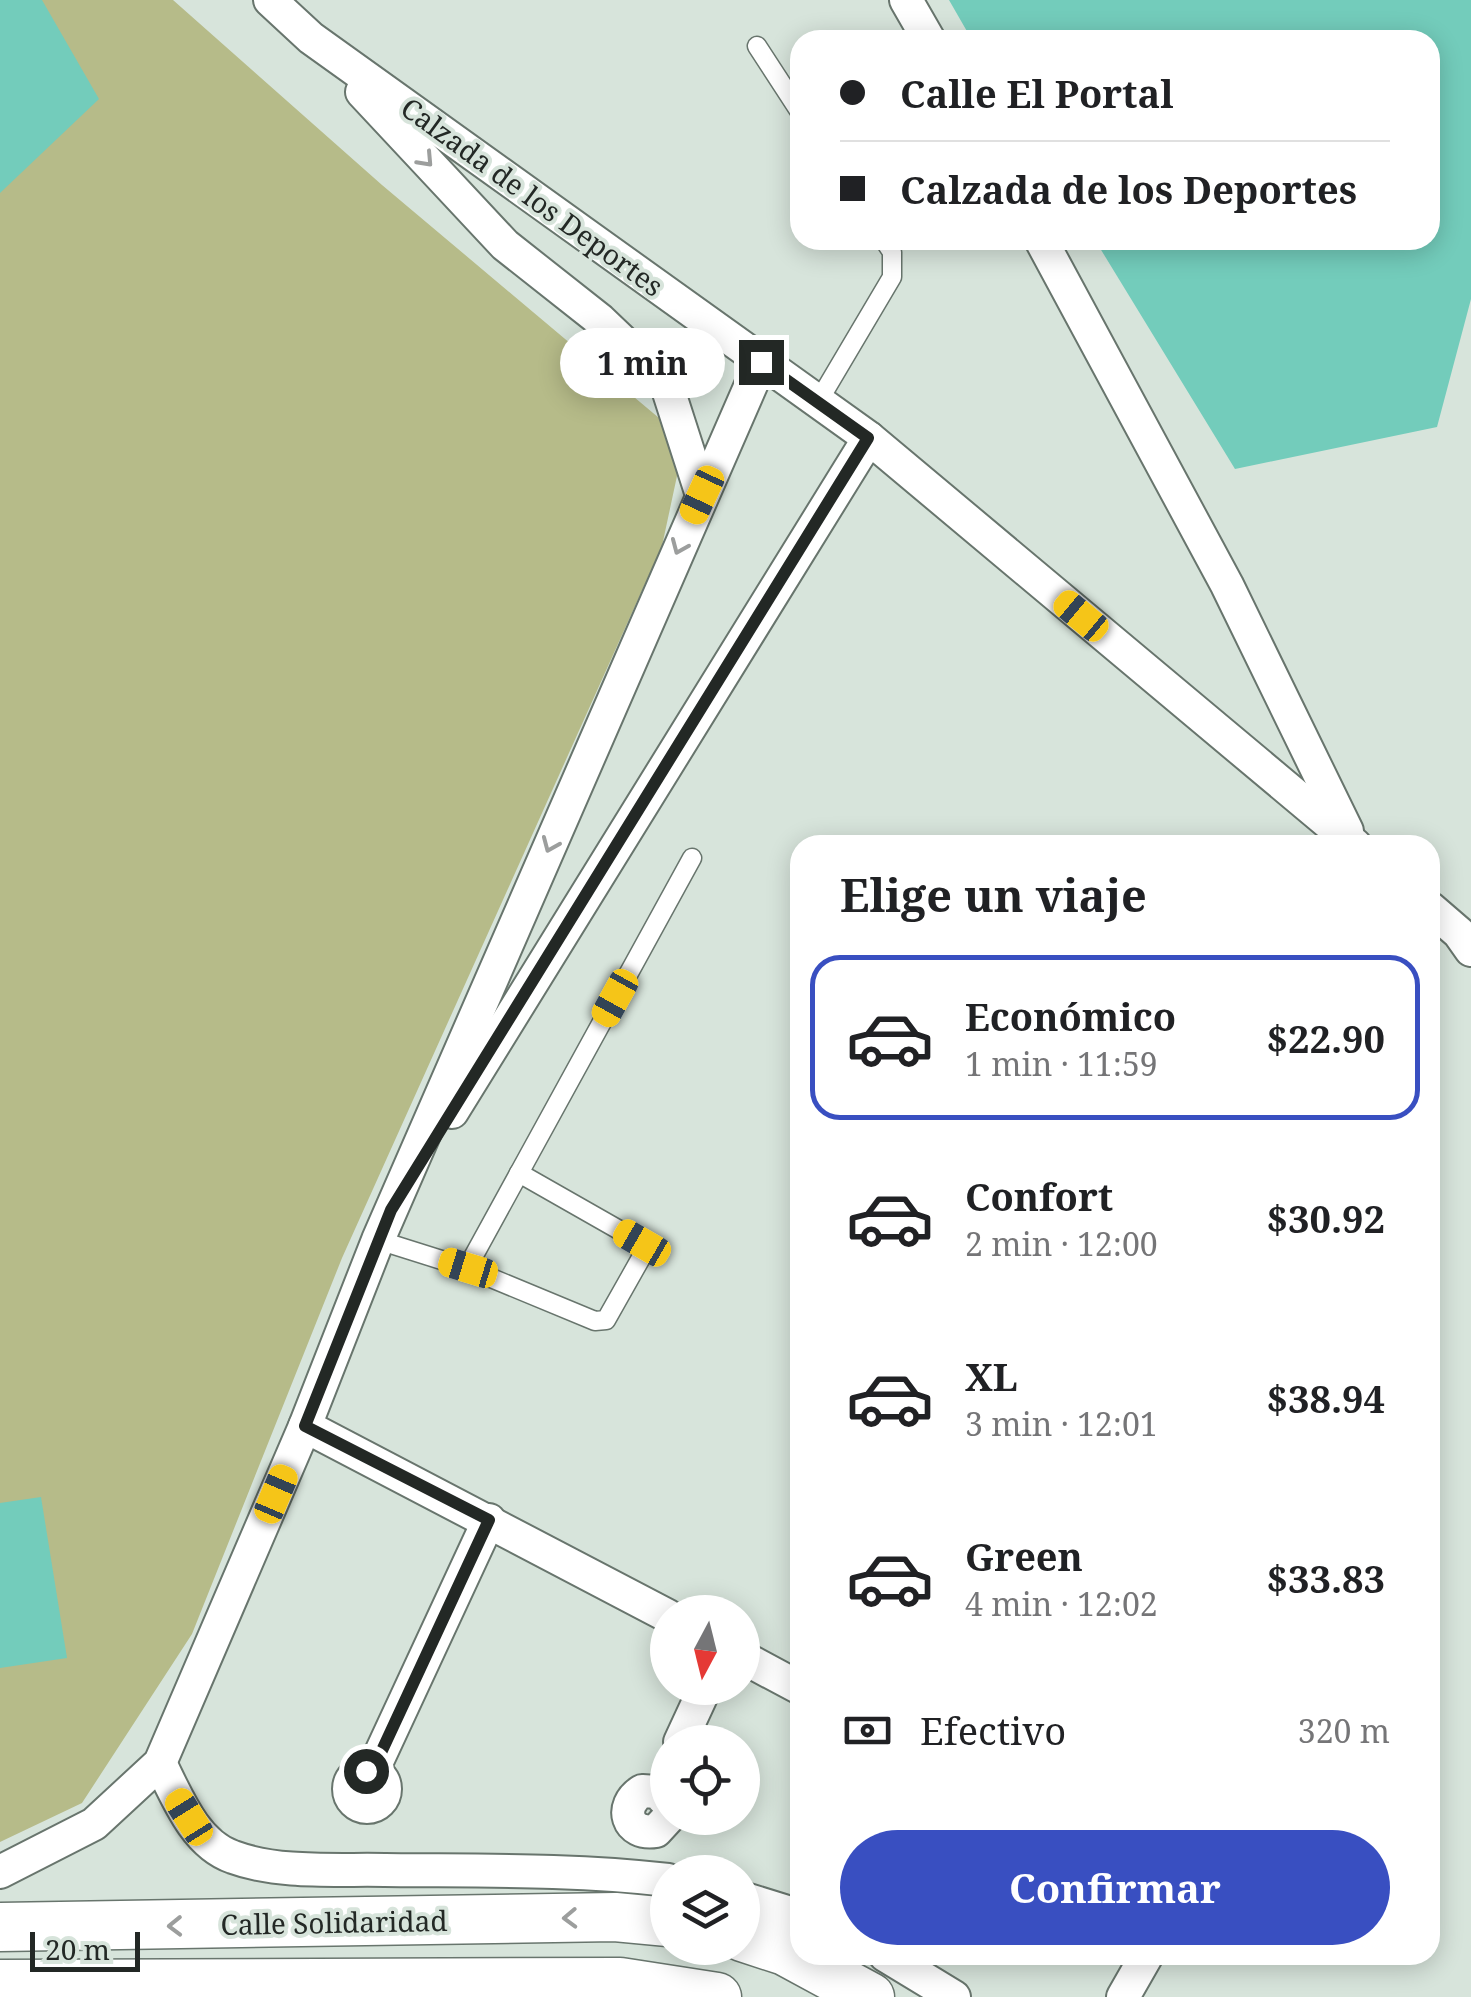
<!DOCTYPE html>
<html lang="es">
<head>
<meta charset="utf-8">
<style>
  body { margin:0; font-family:"Noto Serif",serif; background:#f6f6f6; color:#202124; height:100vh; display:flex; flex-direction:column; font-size:38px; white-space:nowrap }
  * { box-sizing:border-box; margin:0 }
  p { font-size:32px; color:#757577 }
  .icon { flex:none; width:55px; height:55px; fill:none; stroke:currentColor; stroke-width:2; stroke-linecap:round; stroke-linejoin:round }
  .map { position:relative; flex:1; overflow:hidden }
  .panel { position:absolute; left:790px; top:835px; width:650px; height:1130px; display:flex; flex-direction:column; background:#fff; border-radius:30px; box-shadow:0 5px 25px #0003 }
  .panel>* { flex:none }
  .banner { position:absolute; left:790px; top:30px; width:650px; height:220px; border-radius:30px; box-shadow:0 5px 25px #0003; display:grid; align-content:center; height:220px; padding:0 50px; background:#fff }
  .needle { width:65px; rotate:187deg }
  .controls { position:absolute; left:650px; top:1595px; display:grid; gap:20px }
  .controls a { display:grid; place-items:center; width:110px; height:110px; border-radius:50%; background:#fff; box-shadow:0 5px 25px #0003; font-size:50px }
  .scale { position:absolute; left:30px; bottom:25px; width:110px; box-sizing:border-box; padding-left:10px; border:5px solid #232825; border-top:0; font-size:28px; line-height:35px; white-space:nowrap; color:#232825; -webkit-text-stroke:8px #d7e4db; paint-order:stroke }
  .end { position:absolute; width:45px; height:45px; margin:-22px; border:12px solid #232825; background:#fff; box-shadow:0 0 0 5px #fff }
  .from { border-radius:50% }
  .bubble { position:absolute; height:70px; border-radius:35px; background:#fff; box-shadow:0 5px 25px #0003; font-size:32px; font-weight:700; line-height:70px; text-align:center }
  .car { position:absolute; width:30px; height:60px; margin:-30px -15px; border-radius:12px; box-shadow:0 0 8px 2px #0007; background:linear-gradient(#f5c518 24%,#345 0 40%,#f5c518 0 76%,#345 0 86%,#f5c518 0) }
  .banner b { display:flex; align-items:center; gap:35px; height:95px; font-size:38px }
  .banner b+b { border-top:2px solid #e0e0e0 }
  .banner i { width:25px; height:25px; background:#202124 }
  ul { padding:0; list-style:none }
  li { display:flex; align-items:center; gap:30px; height:165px; margin:0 20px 15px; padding:0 30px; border:5px solid transparent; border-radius:30px }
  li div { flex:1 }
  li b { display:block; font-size:38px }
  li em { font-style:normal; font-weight:700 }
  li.on { border-color:#394fc1 }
  li>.icon { width:90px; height:90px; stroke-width:1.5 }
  h2 { padding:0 50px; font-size:45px; line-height:120px }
  .pay { display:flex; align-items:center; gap:25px; height:110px; padding:0 50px; font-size:38px }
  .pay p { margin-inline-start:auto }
  .cta { display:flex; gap:20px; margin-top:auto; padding:20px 50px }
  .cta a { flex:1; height:115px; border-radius:60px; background:#394fc1; color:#fff; font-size:40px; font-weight:700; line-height:115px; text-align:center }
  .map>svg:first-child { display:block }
  .green { fill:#b6bb89 }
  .building { fill:#73ccbb }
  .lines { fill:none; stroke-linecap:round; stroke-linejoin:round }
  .lane-casing { stroke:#68756d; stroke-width:21 }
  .street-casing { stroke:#68756d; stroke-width:36 }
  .secondary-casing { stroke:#68756d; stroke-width:51 }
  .lane { stroke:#fff; stroke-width:18 }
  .street { stroke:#fff; stroke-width:32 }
  .secondary { stroke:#fff; stroke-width:48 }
  .oneway { stroke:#9c9e9d }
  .route { stroke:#232825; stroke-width:12 }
  .labels { text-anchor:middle; stroke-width:8; stroke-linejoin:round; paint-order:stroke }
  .street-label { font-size:28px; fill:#232825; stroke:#d7e4db }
</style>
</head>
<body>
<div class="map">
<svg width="1471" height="1997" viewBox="0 0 1471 1997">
  <rect width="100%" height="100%" fill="#d7e4db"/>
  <polygon class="green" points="0,0 173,0 382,185 678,434 680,462 662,546 342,1258 192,1634 82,1803 0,1842"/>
  <g class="building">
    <polygon points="0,0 42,0 99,99 0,193"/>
    <polygon points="949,0 1471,0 1471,299 1437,427 1235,469 1095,240 1430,240 1430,40 972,40"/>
    <polygon points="41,1497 67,1658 0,1668 0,1503"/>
  </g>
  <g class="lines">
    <g class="lane-casing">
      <g id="lane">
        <polyline points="757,46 800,112"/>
        <polyline points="818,402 892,277 892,252 884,240"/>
        <polyline points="378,1240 467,1268 692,858"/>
        <polyline points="467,1268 595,1321 606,1320 641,1258 642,1243 519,1173"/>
      </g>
    </g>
    <g class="street-casing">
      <g id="street">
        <polyline points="270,0 311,38 869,438 1355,845"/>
        <polyline points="906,0 929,40"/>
        <polyline points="362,92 505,245 600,320 666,383 702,495"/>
        <polyline points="1041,240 1227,585 1347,831"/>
        <polyline points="1430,908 1459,933 1471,950"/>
        <polyline points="452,1112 869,438"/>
        <polyline points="305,1426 668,1616"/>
        <polyline points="742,1657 800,1688"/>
        <polyline points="680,1742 705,1688"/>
        <path d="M160,1763C177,1797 195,1844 233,1857C279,1874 337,1869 385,1870C480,1871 574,1869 668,1880"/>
        <circle cx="367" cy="1789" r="18"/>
        <polyline points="372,1772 489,1520"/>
        <path d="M668,1803L657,1792L642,1791C618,1806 627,1836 656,1831L668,1818"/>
        <polyline points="0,1872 94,1824 160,1763 305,1426 378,1240 761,362"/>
        <polyline points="742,1898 800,1916"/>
        <polyline points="885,1955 954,1997"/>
        <polyline points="1123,1997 1147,1955"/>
      </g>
    </g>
    <g class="secondary-casing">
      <g id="secondary">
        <polyline points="0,1927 615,1917 668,1922"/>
        <polyline points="742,1937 785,1951 870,1997"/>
        <polyline points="0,1984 620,1982 717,1997"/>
      </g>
    </g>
    <use href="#lane" class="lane"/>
    <use href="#street" class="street"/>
    <use href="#secondary" class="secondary"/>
  </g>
  <defs><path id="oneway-chevron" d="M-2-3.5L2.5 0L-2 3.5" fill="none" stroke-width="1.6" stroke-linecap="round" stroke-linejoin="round" transform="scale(2.5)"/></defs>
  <g class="oneway">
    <use href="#oneway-chevron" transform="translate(426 160) rotate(47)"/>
    <use href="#oneway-chevron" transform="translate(679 547) rotate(113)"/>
    <use href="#oneway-chevron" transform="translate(550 845) rotate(113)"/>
    <use href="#oneway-chevron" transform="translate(570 1918) rotate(178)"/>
    <use href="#oneway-chevron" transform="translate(175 1926) rotate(179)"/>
  </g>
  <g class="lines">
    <polyline class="route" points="366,1771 372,1772 489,1520 305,1426 391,1210 868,438 761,362"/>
  </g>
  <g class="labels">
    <g class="street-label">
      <text transform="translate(532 197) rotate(36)" y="10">Calzada de los Deportes</text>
      <text transform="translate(334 1923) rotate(-1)" y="10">Calle Solidaridad</text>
    </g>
  </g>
</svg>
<div class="controls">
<a><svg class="needle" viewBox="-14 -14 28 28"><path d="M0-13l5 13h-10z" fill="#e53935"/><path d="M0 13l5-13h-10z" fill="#757577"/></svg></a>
<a><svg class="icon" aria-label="locate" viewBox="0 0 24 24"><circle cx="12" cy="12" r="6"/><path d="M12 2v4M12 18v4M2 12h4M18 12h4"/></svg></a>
<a><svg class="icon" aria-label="layers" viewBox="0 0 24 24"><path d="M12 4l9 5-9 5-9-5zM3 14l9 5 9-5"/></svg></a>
</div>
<div class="scale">20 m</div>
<i class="end from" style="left:366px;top:1771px"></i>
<i class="end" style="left:761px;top:362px"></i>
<div class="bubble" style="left:560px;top:328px;width:165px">1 min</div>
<i class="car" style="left:702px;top:495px;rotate:205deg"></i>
<i class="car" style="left:1081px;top:616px;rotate:310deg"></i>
<i class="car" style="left:615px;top:998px;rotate:209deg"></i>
<i class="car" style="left:642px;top:1243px;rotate:300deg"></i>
<i class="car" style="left:468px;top:1268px;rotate:287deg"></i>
<i class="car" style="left:276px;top:1494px;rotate:23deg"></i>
<i class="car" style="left:189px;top:1817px;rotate:328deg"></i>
<div class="banner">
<b><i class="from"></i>Calle El Portal</b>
<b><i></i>Calzada de los Deportes</b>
</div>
<section class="panel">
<h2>Elige un viaje</h2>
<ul>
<li class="on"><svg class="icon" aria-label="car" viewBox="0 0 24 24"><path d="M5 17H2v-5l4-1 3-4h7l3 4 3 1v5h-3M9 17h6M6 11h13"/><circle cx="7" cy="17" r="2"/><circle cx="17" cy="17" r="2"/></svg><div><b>Económico</b><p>1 min · 11:59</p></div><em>$22.90</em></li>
<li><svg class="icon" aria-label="car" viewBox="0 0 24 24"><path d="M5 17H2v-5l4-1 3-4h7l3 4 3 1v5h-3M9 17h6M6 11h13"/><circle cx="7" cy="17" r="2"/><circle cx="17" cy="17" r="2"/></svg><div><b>Confort</b><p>2 min · 12:00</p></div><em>$30.92</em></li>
<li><svg class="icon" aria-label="car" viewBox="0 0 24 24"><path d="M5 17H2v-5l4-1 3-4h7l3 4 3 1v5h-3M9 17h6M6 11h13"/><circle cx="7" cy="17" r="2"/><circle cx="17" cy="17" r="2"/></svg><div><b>XL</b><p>3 min · 12:01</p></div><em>$38.94</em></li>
<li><svg class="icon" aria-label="car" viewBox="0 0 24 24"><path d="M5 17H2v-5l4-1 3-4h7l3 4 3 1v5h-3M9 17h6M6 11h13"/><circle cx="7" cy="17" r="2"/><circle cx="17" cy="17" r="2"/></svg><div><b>Green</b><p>4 min · 12:02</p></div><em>$33.83</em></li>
</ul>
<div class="pay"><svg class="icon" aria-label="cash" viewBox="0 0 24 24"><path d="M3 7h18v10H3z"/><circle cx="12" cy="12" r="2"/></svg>Efectivo<p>320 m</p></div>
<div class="cta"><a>Confirmar</a></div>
</section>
</div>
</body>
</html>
